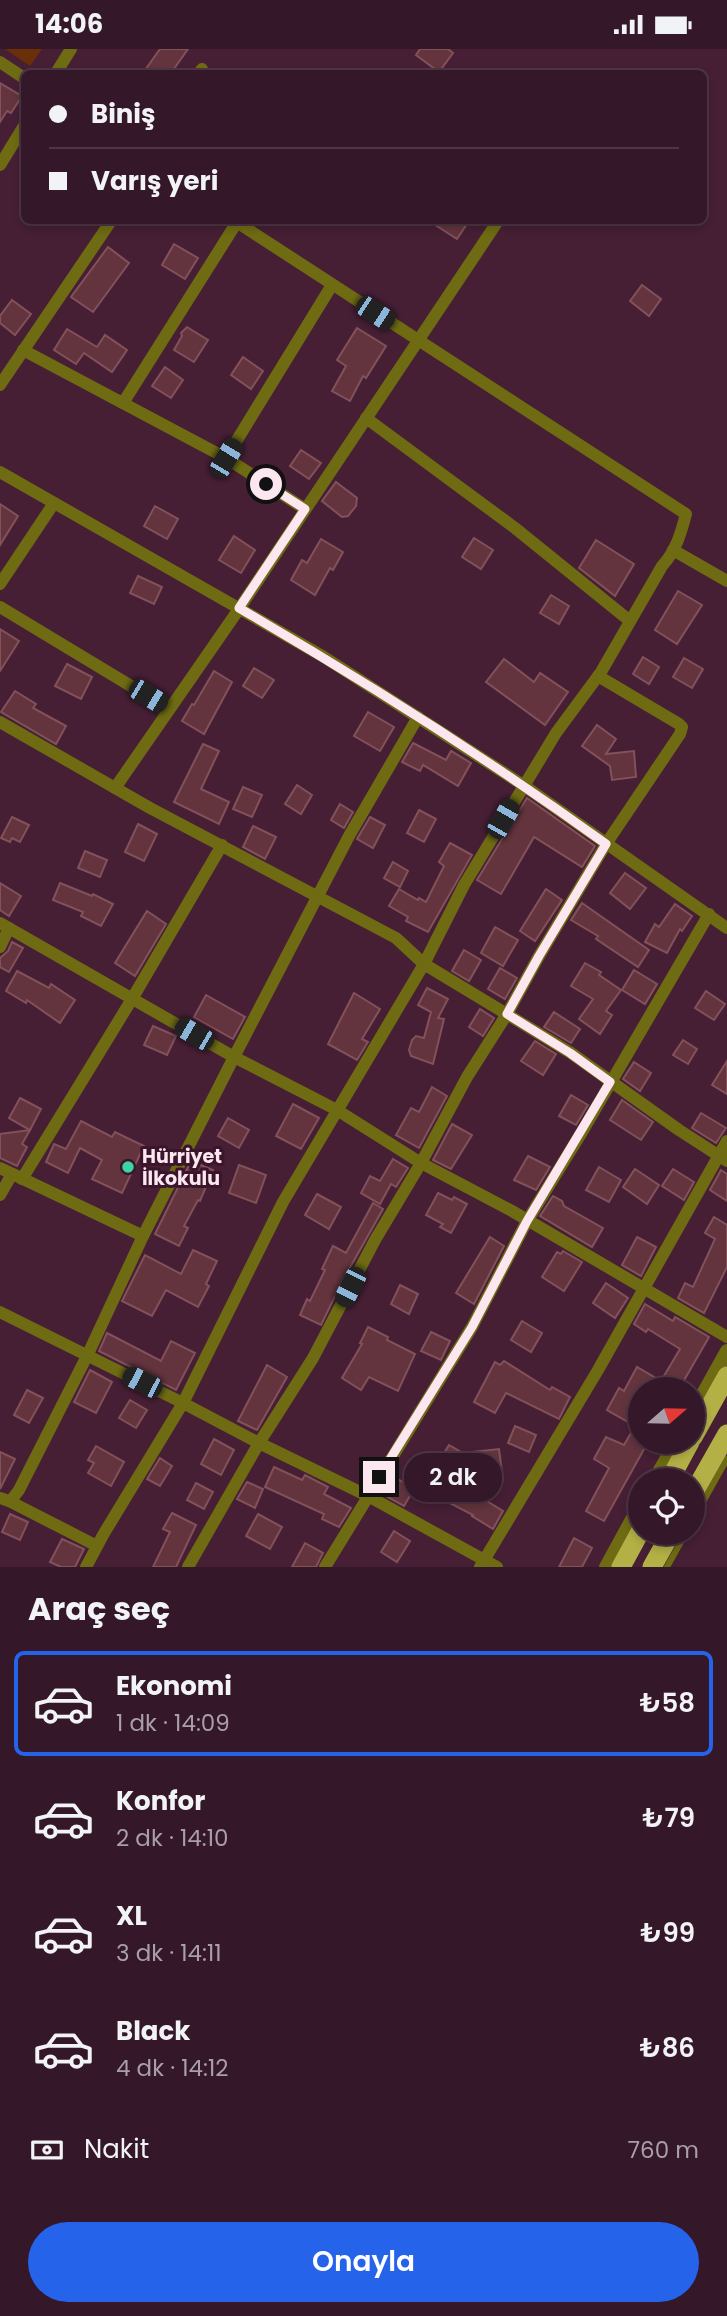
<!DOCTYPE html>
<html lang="tr">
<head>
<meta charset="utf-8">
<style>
  body { margin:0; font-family:Poppins,sans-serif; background:#3c2030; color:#f1f3f6; height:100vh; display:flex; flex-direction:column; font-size:26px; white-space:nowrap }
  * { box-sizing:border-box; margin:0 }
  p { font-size:23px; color:#a99fa8 }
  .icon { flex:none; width:38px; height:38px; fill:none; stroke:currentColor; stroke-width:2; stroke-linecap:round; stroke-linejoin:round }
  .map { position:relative; height:1518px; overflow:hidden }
  .sheet { display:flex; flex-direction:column; background:#341728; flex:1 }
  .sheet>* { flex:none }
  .guide { position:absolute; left:21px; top:21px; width:686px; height:154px; border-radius:10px; box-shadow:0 4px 10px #0003,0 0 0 2px #4e3645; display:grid; align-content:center; height:154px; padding:0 28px; background:#341728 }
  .needle { width:46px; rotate:70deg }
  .tools { position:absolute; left:628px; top:1328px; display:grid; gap:14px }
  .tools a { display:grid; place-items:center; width:77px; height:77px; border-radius:50%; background:#341728; box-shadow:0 4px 10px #0003,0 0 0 2px #4e3645; font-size:35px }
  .end { position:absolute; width:32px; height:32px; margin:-16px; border:9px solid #fce6f0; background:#111; box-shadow:0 0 0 4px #111 }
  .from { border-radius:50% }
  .bubble { position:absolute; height:49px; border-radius:24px; background:#341728; box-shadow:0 4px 10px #0003,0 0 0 2px #4e3645; font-size:23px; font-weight:600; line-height:49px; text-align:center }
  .car { position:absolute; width:21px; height:42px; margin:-21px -10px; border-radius:9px; box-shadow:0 0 5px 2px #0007; background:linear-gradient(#222 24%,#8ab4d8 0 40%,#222 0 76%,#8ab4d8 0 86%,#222 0) }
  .guide b { display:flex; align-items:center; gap:24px; height:66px; font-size:26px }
  .guide b+b { border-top:2px solid #4e3645 }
  .guide i { width:18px; height:18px; background:#f1f3f6 }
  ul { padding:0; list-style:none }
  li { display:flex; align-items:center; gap:21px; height:105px; margin:0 14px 10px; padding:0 14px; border:4px solid transparent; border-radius:10px }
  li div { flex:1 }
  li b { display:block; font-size:26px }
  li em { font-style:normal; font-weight:600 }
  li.current { border-color:#2563eb }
  li>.icon { width:63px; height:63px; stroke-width:1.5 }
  h2 { padding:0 28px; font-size:32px; line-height:84px }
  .pay { display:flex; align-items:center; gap:18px; height:77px; padding:0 28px; font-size:26px }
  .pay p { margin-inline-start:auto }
  .button { display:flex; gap:14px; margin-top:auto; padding:14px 28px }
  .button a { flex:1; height:80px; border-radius:42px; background:#2563eb; color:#fff; font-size:28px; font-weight:600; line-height:80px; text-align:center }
  .status { display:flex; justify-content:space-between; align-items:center; height:49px; padding:0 35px; background:#341728; direction:ltr }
  .status svg { height:19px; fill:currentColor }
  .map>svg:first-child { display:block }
  .green { fill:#6a2e09 }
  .building { fill:#63343e; stroke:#82515a; stroke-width:2 }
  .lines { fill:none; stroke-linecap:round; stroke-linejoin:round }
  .service { stroke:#6e6b13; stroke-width:6 }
  .minor { stroke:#6e6b13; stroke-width:12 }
  .tertiary { stroke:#6e6b13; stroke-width:14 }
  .trunk { stroke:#b3b046; stroke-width:19 }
  .route { stroke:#fce6f0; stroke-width:9 }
  .poi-dot { fill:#3bd4a4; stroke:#3b152b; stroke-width:2.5 }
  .labels { text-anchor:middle; stroke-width:6; stroke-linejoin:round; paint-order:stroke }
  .poi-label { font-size:19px; font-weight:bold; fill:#fce6f0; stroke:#3b152b; text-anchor:start }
</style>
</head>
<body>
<div class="status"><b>14:06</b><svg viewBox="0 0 49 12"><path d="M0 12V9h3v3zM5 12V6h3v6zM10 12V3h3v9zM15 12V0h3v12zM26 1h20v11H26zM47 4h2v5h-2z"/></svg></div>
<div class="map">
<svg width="727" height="1518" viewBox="0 0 727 1518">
  <rect width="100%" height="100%" fill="#461f35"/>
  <polygon class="green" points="5,0 42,0 30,17"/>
  <g class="building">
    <polygon points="160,0 188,0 171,24 143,24"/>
    <polygon points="420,0 448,0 453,4 439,23 416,6"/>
    <polygon points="0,34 22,47 11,64 7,62 0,73"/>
    <polygon points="429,172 469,172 457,190"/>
    <polygon points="174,195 198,209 185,230 162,216"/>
    <polygon points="108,198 129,214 93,263 71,248"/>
    <polygon points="642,236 661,250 649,267 630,252"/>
    <polygon points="12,251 31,265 15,286 0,274 0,267"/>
    <polygon points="187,278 208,291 194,313 174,301 182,287 181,284"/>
    <polygon points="357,279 386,297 366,329 363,327 350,352 332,342 346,317 337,311"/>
    <polygon points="67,280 97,298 105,286 127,301 112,323 84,304 76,315 54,301"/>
    <polygon points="243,308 263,322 251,340 231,326"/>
    <polygon points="165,318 183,331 171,349 152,337"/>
    <polygon points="301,401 321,414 309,430 290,417"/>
    <polygon points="336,433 357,449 356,457 348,467 342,468 322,452"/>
    <polygon points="0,455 18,467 0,496"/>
    <polygon points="155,457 178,470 167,490 144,477"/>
    <polygon points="234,487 255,501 241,524 219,511"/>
    <polygon points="474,489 493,501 481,520 462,508"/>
    <polygon points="321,490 343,503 333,521 330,519 315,546 291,531 302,511 307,514"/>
    <polygon points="596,491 634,515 615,547 579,519"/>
    <polygon points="138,527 162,538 154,555 130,544"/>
    <polygon points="678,542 702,556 677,595 655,581"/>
    <polygon points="551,546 569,557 559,575 540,564"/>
    <polygon points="0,580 19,592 0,622"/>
    <polygon points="643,608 659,618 649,635 633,625"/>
    <polygon points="684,609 703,620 692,639 673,628"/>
    <polygon points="504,610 534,633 540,624 568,643 545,676 486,633"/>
    <polygon points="67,615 92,628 81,650 55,637"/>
    <polygon points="254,619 274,631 262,649 243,637"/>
    <polygon points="214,622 232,633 204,685 182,672 192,655 194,656"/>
    <polygon points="15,642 36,655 33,659 66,677 56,695 1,663"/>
    <polygon points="368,663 394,678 380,702 354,687"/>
    <polygon points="597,676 616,690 606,705 634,702 636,728 612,731 610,717 582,697"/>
    <polygon points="413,694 446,711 451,702 471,714 458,737 423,716 420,722 402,713"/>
    <polygon points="203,695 219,702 201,740 229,753 219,775 174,753"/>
    <polygon points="297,736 312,746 301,765 285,755"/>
    <polygon points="243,738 262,746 252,768 233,760"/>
    <polygon points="527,749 595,797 582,818 534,788 501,845 477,831"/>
    <polygon points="340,755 353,763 344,779 331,771"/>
    <polygon points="419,761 436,770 424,793 407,784"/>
    <polygon points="12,768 29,776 20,793 12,789 10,793 1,789"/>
    <polygon points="370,768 385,776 373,799 357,790"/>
    <polygon points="138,775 157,785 144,812 125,803"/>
    <polygon points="253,777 276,788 265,810 243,798"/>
    <polygon points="450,794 472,806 428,883 406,872 408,868 389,857 399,840 418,851 419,849 426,853 444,817 439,813"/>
    <polygon points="85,802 107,811 100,828 78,819"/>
    <polygon points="393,813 408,822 400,838 384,829"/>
    <polygon points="625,824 646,839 630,860 610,844"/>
    <polygon points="0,834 21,847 9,867 0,861"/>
    <polygon points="60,834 92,847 93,845 113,855 101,877 81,867 83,863 53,851"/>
    <polygon points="546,840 562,851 535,892 520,882"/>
    <polygon points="582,854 649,901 638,918 596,890 598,887 571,871"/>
    <polygon points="675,855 692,867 682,882 680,880 667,904 645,893 655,875 659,878"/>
    <polygon points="147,862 166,875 135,927 115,914"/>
    <polygon points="495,878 518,891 503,917 481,904"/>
    <polygon points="12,893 23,899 9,923 0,918 0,909 8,902"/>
    <polygon points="464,901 481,911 469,932 452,922"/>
    <polygon points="585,914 601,923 599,926 621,941 606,962 612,966 600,985 579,970 593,950 571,937"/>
    <polygon points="500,919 517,929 505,950 488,940"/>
    <polygon points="634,921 657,935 645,955 622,941"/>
    <polygon points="17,922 49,939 51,935 75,951 60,974 27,951 26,954 6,942"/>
    <polygon points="427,939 448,950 438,969 444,970 433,1015 411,1007 409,1001 412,991 416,987 424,989 431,963 418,956"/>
    <polygon points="706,942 725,955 714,971 695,959"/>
    <polygon points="354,944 380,960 362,990 368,993 357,1011 328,995"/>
    <polygon points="206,946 245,968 233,990 194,968"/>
    <polygon points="480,960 494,969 483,987 469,978"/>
    <polygon points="554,963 580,980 571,994 544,978"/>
    <polygon points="153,977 176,987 167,1006 144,996"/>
    <polygon points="683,991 697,1000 688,1015 673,1006"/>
    <polygon points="535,992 556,1005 543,1026 521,1012"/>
    <polygon points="727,1012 727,1045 712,1036"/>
    <polygon points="634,1013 651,1024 640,1042 623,1030"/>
    <polygon points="432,1038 447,1047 419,1099 396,1086 411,1059 419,1063"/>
    <polygon points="571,1046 588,1056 576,1076 559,1067"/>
    <polygon points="20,1049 41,1060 30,1081 9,1069"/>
    <polygon points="622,1051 653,1073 641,1091 610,1071"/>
    <polygon points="293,1055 319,1069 301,1100 276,1087"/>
    <polygon points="701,1064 726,1079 716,1094 692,1079"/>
    <polygon points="228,1069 249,1081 239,1099 218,1087"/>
    <polygon points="81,1072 112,1088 115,1083 144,1097 122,1144 92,1130 102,1111 80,1099 68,1124 46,1113 54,1095 66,1100"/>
    <polygon points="452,1075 472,1086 451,1120 433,1111"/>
    <polygon points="30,1081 22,1095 27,1098 17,1117 0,1109 0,1085"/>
    <polygon points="528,1107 550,1118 536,1141 514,1131"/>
    <polygon points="393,1110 408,1119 396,1138 391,1135 380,1155 361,1144 370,1127 380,1132"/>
    <polygon points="191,1112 213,1121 200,1152 198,1151 184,1177 188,1179 179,1197 155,1185"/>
    <polygon points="239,1116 266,1126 256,1154 229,1144"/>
    <polygon points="599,1118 621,1131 609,1153 586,1141"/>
    <polygon points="635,1120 659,1136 647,1155 623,1138"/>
    <polygon points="673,1120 694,1133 684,1151 662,1137"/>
    <polygon points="721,1121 727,1125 727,1152 710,1141"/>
    <polygon points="438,1144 452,1151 454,1148 467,1155 451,1184 440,1178 443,1175 426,1166"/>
    <polygon points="317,1145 341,1158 329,1180 305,1166"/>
    <polygon points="553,1147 562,1152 564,1157 603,1179 592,1198 540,1167"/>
    <polygon points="373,1154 383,1160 343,1231 321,1276 300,1266 307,1250 310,1252 325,1221 322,1220 333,1197 346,1204"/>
    <polygon points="714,1168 727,1176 727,1218 704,1264 678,1249 685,1234 693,1238 715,1190 705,1184"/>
    <polygon points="490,1188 504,1197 474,1255 456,1244"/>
    <polygon points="637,1188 656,1198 641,1227 622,1216"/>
    <polygon points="193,1201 217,1212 206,1235 209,1237 198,1258 166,1241 152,1267 122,1252 145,1206 181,1225"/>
    <polygon points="563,1202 582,1213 564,1242 542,1228 557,1203 561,1205"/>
    <polygon points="606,1234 628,1249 615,1269 593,1254"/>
    <polygon points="400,1236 418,1245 409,1265 391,1255"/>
    <polygon points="645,1255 673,1272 675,1268 709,1288 679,1340 640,1340 640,1393 648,1393 604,1472 586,1462 609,1419 594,1410 606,1388 624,1396 635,1377 607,1361 619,1339 624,1342 637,1318 661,1332 680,1300 648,1280 646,1283 634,1275"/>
    <polygon points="522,1272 542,1284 531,1303 511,1291"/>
    <polygon points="368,1278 388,1288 387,1291 415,1305 398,1342 369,1328 361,1341 342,1329 362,1295 360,1294"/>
    <polygon points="431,1283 450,1292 441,1311 421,1302"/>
    <polygon points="107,1284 161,1312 171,1292 195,1304 176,1341 99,1302"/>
    <polygon points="504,1312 550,1341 552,1338 570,1348 559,1370 506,1344 495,1364 474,1353 495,1313 500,1316"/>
    <polygon points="267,1316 287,1328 257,1381 238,1372"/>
    <polygon points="90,1321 112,1333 96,1364 74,1353"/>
    <polygon points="27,1341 43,1349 29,1374 14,1366"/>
    <polygon points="130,1351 147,1361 136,1379 119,1369"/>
    <polygon points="515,1377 536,1386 529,1403 508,1394"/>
    <polygon points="214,1390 234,1401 221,1426 201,1415"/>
    <polygon points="449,1396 463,1404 499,1400 503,1431 461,1436 503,1462 493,1480 472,1467 473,1466 442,1450 454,1427 436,1417"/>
    <polygon points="96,1397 124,1413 111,1437 88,1424 94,1414 88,1411"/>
    <polygon points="0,1403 15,1410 0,1440"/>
    <polygon points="160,1409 172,1417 160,1437 147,1430"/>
    <polygon points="274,1418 302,1431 305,1426 328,1438 324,1445 351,1459 339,1478 322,1470 324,1465 265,1438"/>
    <polygon points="393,1427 414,1440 404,1457 382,1445"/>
    <polygon points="247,1433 263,1440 255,1459 237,1450"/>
    <polygon points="196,1434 213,1443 204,1460 187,1451"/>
    <polygon points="172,1464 196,1476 176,1518 153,1518 170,1483 163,1480"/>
    <polygon points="10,1465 28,1473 20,1491 2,1483"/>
    <polygon points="258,1465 282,1478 270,1500 246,1487"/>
    <polygon points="394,1482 410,1492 397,1513 381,1503"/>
    <polygon points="574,1489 592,1499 582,1518 559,1518"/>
    <polygon points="62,1490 84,1500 75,1518 61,1518 50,1513"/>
    <polygon points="305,1494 323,1504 316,1518 292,1518"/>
  </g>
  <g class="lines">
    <g class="service">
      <polyline points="693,1471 727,1410"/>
      <polyline points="667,1518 686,1484"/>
    </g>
    <g class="minor">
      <polyline points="0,13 24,29"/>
      <polyline points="56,24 71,0"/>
      <polyline points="199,24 202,20"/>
      <polyline points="0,116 24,77"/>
      <polyline points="23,301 226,409 305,460"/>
      <polyline points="0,336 111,172"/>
      <polyline points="123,354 237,173"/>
      <polyline points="366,369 515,479 630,572"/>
      <polyline points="226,409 332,236"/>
      <polyline points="0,423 324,608 523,736 727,879"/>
      <polyline points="673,501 727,532"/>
      <polyline points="0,535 54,454"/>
      <polyline points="0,558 169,660"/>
      <polyline points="0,673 150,759 396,889 424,915 571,1004 679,1081 727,1112"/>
      <polyline points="115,739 239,560 498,172"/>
      <polyline points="0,874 234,1008 337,1061 421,1114 512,1162 727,1288"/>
      <polyline points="0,898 9,879"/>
      <polyline points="0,1119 143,1187"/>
      <polyline points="22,1130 132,950 222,796"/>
      <polyline points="0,1146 12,1125"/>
      <polyline points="0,1263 183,1354 259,1394 368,1447 497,1518"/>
      <polyline points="0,1449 9,1452 13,1449 19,1441 88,1305 143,1187 234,1008 349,787 418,668"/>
      <polyline points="9,1452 97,1497"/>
      <path d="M86,1518L103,1486L183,1354L283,1153L424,915L464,836L556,684L601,623L662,517C676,502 681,484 686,465L235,172"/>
      <polyline points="188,1518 259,1394 313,1309 375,1191 421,1114 467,1028 507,965 539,907 606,795 680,685 682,678 679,675 598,627"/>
      <polyline points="325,1518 472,1278 527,1172 582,1083 709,865"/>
      <polyline points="480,1518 598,1321 727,1092"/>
    </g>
    <g class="tertiary">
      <polyline points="693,1363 727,1302"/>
      <polyline points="654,1432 676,1393"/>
      <polyline points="606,1518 640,1456"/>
    </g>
    <g class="trunk">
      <polyline points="693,1388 727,1327"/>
      <polyline points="669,1432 690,1393"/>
      <polyline points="693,1445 727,1385"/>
      <polyline points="621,1518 640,1483"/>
      <polyline points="652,1518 671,1484"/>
    </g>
  </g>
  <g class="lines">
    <path class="route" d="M266,435L305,460L239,559C365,632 488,710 606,795L539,907L507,965L570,1004L610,1033L527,1172L472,1278L379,1428"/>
  </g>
  <circle class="poi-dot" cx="128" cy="1118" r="7"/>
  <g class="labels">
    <g class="poi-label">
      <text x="142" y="1114">Hürriyet<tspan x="142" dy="22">İlkokulu</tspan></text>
    </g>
  </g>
</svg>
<div class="tools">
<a><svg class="needle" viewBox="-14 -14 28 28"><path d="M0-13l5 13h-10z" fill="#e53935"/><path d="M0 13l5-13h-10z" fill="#a99fa8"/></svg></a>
<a><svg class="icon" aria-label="locate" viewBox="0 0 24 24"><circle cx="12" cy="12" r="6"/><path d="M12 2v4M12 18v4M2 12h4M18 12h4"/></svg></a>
</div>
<i class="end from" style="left:266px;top:435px"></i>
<i class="end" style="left:379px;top:1428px"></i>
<div class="bubble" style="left:404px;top:1404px;width:98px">2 dk</div>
<i class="car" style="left:375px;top:264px;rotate:123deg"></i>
<i class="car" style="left:226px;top:409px;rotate:31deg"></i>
<i class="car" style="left:148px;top:647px;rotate:121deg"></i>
<i class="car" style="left:503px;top:770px;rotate:30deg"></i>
<i class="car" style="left:194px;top:985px;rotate:300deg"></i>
<i class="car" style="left:350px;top:1238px;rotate:207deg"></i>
<i class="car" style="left:142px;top:1333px;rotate:297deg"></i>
<div class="guide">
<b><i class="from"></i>Biniş</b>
<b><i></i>Varış yeri</b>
</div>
</div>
<section class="sheet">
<h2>Araç seç</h2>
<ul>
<li class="current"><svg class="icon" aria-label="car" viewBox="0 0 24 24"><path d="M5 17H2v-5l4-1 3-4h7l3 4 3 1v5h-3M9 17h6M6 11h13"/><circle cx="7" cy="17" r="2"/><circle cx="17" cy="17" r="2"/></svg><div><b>Ekonomi</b><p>1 dk · 14:09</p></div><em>₺58</em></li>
<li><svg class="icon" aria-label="car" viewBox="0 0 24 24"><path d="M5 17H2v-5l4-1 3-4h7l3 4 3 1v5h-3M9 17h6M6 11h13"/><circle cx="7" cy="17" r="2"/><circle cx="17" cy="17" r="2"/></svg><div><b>Konfor</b><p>2 dk · 14:10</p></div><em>₺79</em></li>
<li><svg class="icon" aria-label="car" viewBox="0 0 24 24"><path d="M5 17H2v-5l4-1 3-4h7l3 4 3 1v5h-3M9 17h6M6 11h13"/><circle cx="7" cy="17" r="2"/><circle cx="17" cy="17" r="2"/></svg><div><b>XL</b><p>3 dk · 14:11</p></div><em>₺99</em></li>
<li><svg class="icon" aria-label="car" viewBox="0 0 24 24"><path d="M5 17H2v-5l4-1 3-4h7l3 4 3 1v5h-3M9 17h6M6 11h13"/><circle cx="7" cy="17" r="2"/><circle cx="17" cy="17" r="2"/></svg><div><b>Black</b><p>4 dk · 14:12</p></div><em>₺86</em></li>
</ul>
<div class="pay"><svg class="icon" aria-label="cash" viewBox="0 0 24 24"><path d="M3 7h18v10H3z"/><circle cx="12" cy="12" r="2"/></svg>Nakit<p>760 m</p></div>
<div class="button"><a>Onayla</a></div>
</section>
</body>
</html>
